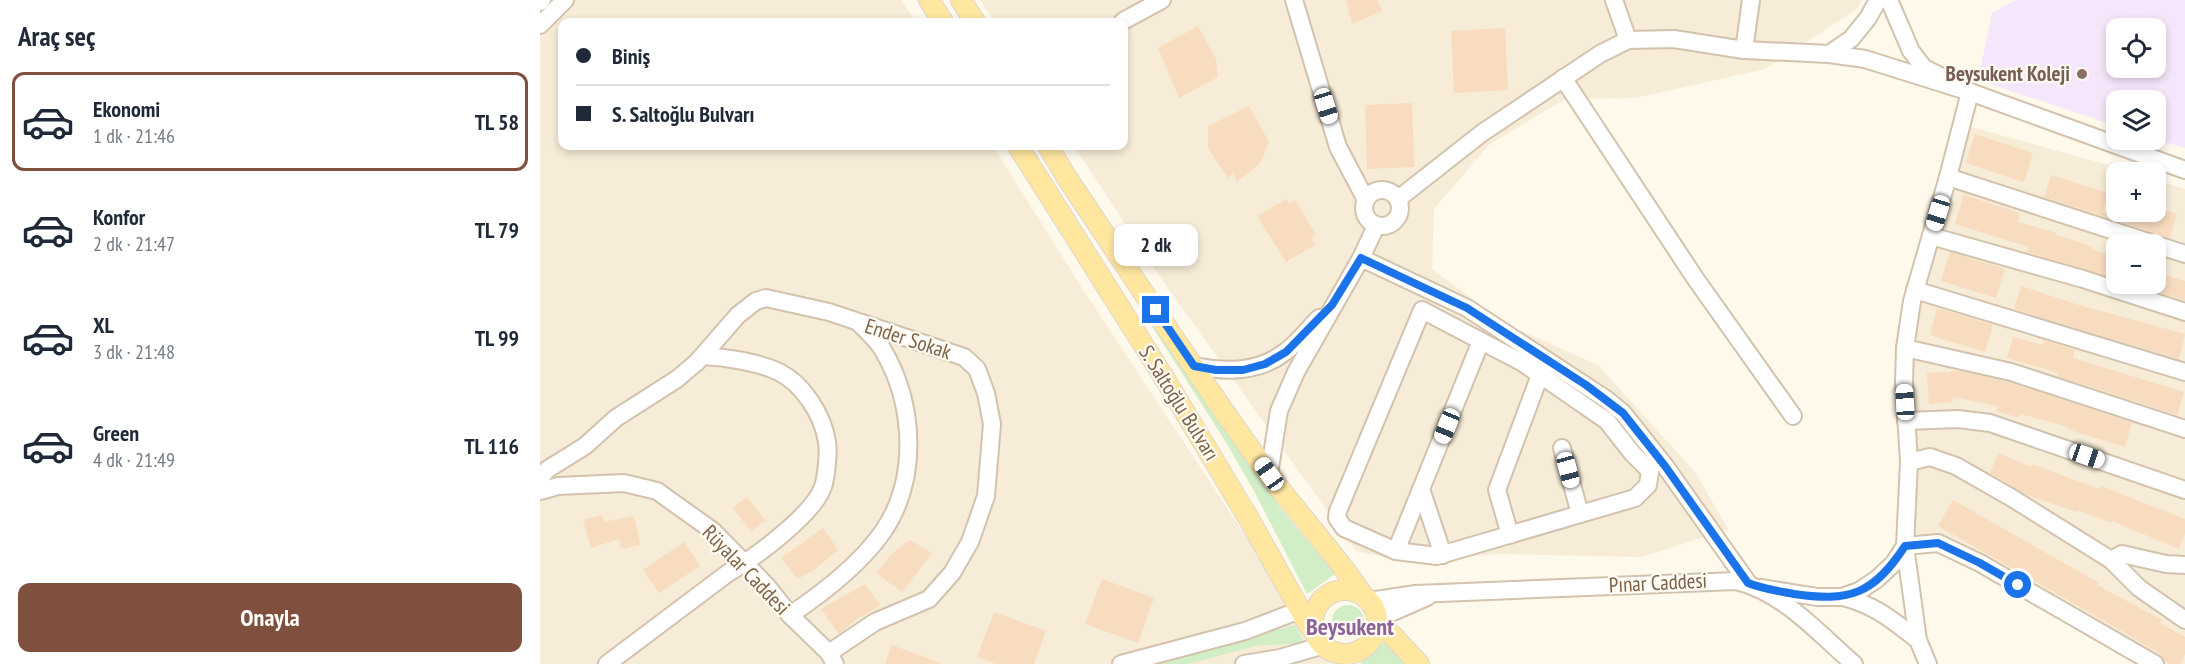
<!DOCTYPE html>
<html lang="tr">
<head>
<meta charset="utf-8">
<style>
  body { margin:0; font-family:"PT Sans Narrow",sans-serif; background:#f2f2f3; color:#1f2937; height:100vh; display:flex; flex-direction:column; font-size:22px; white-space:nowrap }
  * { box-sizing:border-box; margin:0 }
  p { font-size:20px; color:#747a83 }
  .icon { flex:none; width:33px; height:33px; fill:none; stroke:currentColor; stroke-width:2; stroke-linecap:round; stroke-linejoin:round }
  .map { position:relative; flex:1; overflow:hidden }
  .panel { display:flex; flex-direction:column; background:#fff; width:540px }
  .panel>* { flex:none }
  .top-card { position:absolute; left:18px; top:18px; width:570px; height:132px; border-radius:12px; box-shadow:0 3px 9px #0003; display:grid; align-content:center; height:132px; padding:0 18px; background:#fff }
  .buttons { position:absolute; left:1566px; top:18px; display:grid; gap:12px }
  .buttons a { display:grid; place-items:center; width:60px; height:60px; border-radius:12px; background:#fff; box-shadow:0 3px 9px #0003; font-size:30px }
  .end { position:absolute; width:27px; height:27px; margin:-14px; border:8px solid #1a73e8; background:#fff; box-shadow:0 0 0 3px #fff }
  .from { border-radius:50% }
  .bubble { position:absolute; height:42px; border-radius:12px; background:#fff; box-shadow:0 3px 9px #0003; font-size:20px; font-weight:800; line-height:42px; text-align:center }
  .car { position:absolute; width:18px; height:36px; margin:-18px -9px; border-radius:8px; box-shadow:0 0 4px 2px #0007; background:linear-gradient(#fff 24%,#345 0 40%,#fff 0 76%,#345 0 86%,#fff 0) }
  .top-card b { display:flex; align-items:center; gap:21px; height:57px; font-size:22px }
  .top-card b+b { border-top:2px solid #e0e1e3 }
  .top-card i { width:15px; height:15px; background:#1f2937 }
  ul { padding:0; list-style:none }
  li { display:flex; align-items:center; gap:18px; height:99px; margin:0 12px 9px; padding:0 6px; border:3px solid transparent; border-radius:12px }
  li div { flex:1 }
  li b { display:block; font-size:22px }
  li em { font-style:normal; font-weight:800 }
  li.on { border-color:#7e503d }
  li>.icon { width:54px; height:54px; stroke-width:1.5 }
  h2 { padding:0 18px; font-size:27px; line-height:72px }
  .primary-button { display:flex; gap:12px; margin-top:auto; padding:12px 18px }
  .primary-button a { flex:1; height:69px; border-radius:12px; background:#7e503d; color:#fff; font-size:24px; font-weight:800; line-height:69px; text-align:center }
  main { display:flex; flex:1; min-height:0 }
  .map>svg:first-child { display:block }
  .residential { fill:#f7ecd7; fill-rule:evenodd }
  .education { fill:#f6e6fb; fill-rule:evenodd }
  .green { fill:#d1eec6 }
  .building { fill:#f7dcbf }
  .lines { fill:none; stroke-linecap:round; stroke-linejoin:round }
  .minor-casing { stroke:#d3c2ad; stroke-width:20 }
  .major-casing { stroke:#ddd6d0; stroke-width:22 }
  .minor { stroke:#fff; stroke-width:16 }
  .major { stroke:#ffe7a0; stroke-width:20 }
  .route { stroke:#1a73e8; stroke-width:8 }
  .education-dot { fill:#8d6e63; stroke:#fffbf2; stroke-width:2 }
  .labels { text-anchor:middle; stroke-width:4.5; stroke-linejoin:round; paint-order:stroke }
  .education-label { font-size:21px; font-weight:bold; fill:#785e54; stroke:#fffbf2; text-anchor:end }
  .street-label { font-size:21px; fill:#7d6249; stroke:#fffbf2 }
  .quarter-label { font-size:24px; font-weight:bold; fill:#8c6298; stroke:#fffbf2 }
</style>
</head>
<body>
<main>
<section class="panel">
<h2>Araç seç</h2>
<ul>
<li class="on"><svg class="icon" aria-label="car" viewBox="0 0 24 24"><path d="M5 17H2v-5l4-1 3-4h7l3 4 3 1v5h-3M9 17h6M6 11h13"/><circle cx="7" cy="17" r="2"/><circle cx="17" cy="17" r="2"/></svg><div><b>Ekonomi</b><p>1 dk · 21:46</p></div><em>TL 58</em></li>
<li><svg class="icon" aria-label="car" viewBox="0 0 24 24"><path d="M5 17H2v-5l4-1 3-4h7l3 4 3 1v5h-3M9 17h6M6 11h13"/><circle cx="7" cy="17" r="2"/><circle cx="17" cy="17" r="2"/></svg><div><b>Konfor</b><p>2 dk · 21:47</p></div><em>TL 79</em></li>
<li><svg class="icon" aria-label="car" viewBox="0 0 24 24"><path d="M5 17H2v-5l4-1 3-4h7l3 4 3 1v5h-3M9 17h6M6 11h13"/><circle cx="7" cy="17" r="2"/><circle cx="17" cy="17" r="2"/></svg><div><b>XL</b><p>3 dk · 21:48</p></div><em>TL 99</em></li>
<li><svg class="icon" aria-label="car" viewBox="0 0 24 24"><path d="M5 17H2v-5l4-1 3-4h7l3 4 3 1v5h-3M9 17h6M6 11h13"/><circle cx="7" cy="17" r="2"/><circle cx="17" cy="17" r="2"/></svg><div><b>Green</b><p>4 dk · 21:49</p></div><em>TL 116</em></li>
</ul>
<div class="primary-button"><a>Onayla</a></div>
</section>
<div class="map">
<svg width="1645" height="664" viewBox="0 0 1645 664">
  <rect width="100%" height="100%" fill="#fef9ea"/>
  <g class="residential">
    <polygon points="0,0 361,0 376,22 22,22 22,146 453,146 542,288 790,664 0,664"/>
    <polygon points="440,0 1322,0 1317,9 1225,69 1096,98 1025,99 949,145 894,209 892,269 966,324 1058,365 1155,472 1188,529 1102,557 959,554 865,562 816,551 620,277 534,146 584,146 584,22 455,22"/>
    <path d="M1421,124L1593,172H1576V212H1616V180L1645,189V664H1615L1399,543L1365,546V348ZM1576,244H1616V284H1576Z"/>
  </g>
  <path class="education" d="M1476,0H1645V148L1616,139V100H1576V126L1438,80L1452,13ZM1576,28H1616V68H1576Z"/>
  <g class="green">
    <polygon points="497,146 505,146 740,508 795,574 767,594 714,491 687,444"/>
    <circle cx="808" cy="621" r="16"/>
    <polygon points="755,625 764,643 715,646 648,664 609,664"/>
    <polygon points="847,640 865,664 820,664"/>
  </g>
  <g class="building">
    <polygon points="806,0 837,0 842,11 812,24"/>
    <polygon points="658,26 676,59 678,77 639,98 618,48"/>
    <polygon points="965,28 968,90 914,93 911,31"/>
    <polygon points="872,103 874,167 827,169 825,105"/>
    <polygon points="709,106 729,142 720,163 697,182 693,173 688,178 668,148 668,126"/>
    <polygon points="1435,134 1493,153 1484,182 1426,163"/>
    <polygon points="1511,175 1568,193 1563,212 1616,212 1616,208 1637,214 1630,238 1504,197"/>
    <polygon points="1424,195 1480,213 1478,222 1517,233 1516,235 1552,246 1551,249 1576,257 1576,279 1487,252 1489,247 1415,224"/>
    <polygon points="746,199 749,203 755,200 776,235 771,238 775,245 746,262 717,216"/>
    <polygon points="1410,252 1465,269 1456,298 1401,281"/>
    <polygon points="1616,272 1645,281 1645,301 1591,284 1616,284"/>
    <polygon points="1481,286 1539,305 1645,334 1639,359 1474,309"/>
    <polygon points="1397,308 1453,325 1445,352 1390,335"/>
    <polygon points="1473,337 1503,345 1504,340 1535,350 1533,358 1644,392 1637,415 1517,376 1518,373 1467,358"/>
    <polygon points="1420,371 1468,382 1592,423 1585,447 1527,429 1528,427 1480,414 1479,418 1456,411 1458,406 1412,397 1413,402 1389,404 1387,373"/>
    <polygon points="1458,453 1491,467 1492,464 1559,489 1561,486 1645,519 1645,534 1639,549 1572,521 1571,523 1538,510 1537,512 1485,494 1450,473"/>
    <polygon points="207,497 225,520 211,532 193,508"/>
    <polygon points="1413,500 1559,583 1557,585 1622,620 1620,623 1645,637 1645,654 1640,664 1631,664 1625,661 1619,653 1554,615 1398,526"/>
    <polygon points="62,515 64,522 94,516 100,545 81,549 79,539 51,548 43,520"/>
    <polygon points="283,528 298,550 274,570 258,579 241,558"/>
    <polygon points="370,540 392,553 362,592 336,573 354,552"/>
    <polygon points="144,542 160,566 119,593 103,570"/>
    <polygon points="562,579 614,598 598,643 545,624"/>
    <polygon points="325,584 340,605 322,617 322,615 299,634 281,609"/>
    <polygon points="454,612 506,631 494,664 456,664 437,657"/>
    <polygon points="352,645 400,663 400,664 345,664"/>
  </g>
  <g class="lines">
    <g class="minor-casing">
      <g id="minor">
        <polyline points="754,0 798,147 826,200"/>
        <polyline points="1074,0 1088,40"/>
        <polyline points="1349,0 1371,51 1384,68 1400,76"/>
        <polyline points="0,2 2,0"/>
        <polyline points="583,21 622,0"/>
        <polyline points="0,25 25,0"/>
        <polyline points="1204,50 1211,0"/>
        <polyline points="1289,54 1325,59 1430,92 1645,170"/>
        <polyline points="1023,78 1155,278 1253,416"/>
        <polyline points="1408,177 1645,254"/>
        <circle cx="842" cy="208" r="18"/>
        <polyline points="858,199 942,133 1060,54 1088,40 1134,39 1204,50 1289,54 1311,39 1328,18 1338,0"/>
        <polyline points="1391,236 1543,279 1645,312"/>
        <polyline points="821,258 927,308 1066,399 1083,413 1125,466 1208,583"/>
        <polyline points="1375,290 1645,372"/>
        <polygon points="941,341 983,363 1067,421 1092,453 1110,471 1108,485 1095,498 897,556 856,551"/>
        <polyline points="1365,348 1471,372 1645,429"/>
        <path d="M654,366C686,372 718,373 745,352C758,343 768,329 779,318"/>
        <polyline points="1366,421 1418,419 1450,423 1645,490"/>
        <polyline points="1022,448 1040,514"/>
        <polyline points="1369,462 1390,457 1416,466 1472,498 1571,560 1599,588 1645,620"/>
        <polyline points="729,474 739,411 756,372 821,258 836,226"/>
        <polyline points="0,478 8,469 45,446 76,418 137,379 157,362 198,315 216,301 226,298 289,312 424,357 437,369 446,393 452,424 446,496 430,542 412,573 389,599 335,622 289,653"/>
        <polyline points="881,489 903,555"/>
        <polyline points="0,491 18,486 84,483 117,491 173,531 227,586 250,615 289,653 295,664"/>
        <polyline points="970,535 957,490 1000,375"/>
        <polyline points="856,551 804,528 797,518 798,511 882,310 941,341"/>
        <polyline points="1571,560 1582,554 1626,564 1645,565"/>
        <polyline points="1221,588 1277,597 1302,597 1319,591 1337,579 1354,563 1365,546 1369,462 1364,382 1365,348 1372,301 1408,177 1430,92"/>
        <path d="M1303,597C1335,605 1352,620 1378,640"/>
        <path d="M829,601L876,594L1196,581C1243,592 1278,633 1314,664"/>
        <path d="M250,615C283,593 319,565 342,533C379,480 375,405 343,350C337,340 327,331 319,323"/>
        <polyline points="837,619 887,597"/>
        <path d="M67,664L188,573C213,559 273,515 283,487C286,478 289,451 287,442C283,415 263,384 239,372C218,362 185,357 163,356"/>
        <polyline points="581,664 705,631 760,610"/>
        <polyline points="704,664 740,658 784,645"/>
        <polyline points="1388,664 1378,640 1365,546 1398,543 1440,563 1615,664"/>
      </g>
    </g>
    <g class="major-casing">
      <g id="major">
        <polyline points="389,0 403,22"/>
        <polyline points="421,0 435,22"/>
        <polyline points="478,146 628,384 709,519 768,624 776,634"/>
        <path d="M508,146L527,178C593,276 657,376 727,472C758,514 793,551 822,594"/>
        <circle cx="805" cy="622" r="32"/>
        <polyline points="837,624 852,635 879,664"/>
      </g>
    </g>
    <use href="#minor" class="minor"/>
    <use href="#major" class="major"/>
  </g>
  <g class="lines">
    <path class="route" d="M616,310L654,366L676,370H703L725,364L746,352L792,305L821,258L927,308L1046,385L1083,413L1125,466L1208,583C1223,589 1238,591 1254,594C1309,602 1333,595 1365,546L1398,543L1440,563L1478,585"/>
  </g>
  <circle class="education-dot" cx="1542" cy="74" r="6"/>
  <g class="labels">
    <g class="education-label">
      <text x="1530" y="81">Beysukent Koleji</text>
    </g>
    <g class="street-label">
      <text transform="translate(368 339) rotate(18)" y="7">Ender Sokak</text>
      <text transform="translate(639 403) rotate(58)" y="7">S. Saltoğlu Bulvarı</text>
      <text transform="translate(206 570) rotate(46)" y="7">Rüyalar Caddesi</text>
      <text transform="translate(1118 583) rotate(-3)" y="7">Pınar Caddesi</text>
    </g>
    <g class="quarter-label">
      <text x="810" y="635">Beysukent</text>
    </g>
  </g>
</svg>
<div class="buttons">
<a><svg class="icon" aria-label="locate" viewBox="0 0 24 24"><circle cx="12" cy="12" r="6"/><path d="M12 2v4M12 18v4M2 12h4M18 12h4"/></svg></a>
<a><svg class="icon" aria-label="layers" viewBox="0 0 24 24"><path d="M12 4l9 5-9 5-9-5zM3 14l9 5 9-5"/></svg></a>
<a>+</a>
<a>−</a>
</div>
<i class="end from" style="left:1478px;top:585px"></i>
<i class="end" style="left:616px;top:310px"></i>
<div class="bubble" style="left:574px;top:224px;width:84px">2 dk</div>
<i class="car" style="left:786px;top:106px;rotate:163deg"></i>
<i class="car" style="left:1398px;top:213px;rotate:197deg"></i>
<i class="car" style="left:1365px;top:402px;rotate:357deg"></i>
<i class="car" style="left:907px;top:426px;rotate:202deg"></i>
<i class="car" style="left:1547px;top:456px;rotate:109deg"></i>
<i class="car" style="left:1028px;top:470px;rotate:165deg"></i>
<i class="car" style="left:729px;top:474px;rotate:325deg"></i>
<div class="top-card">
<b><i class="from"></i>Biniş</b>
<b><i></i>S. Saltoğlu Bulvarı</b>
</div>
</div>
</main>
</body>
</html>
